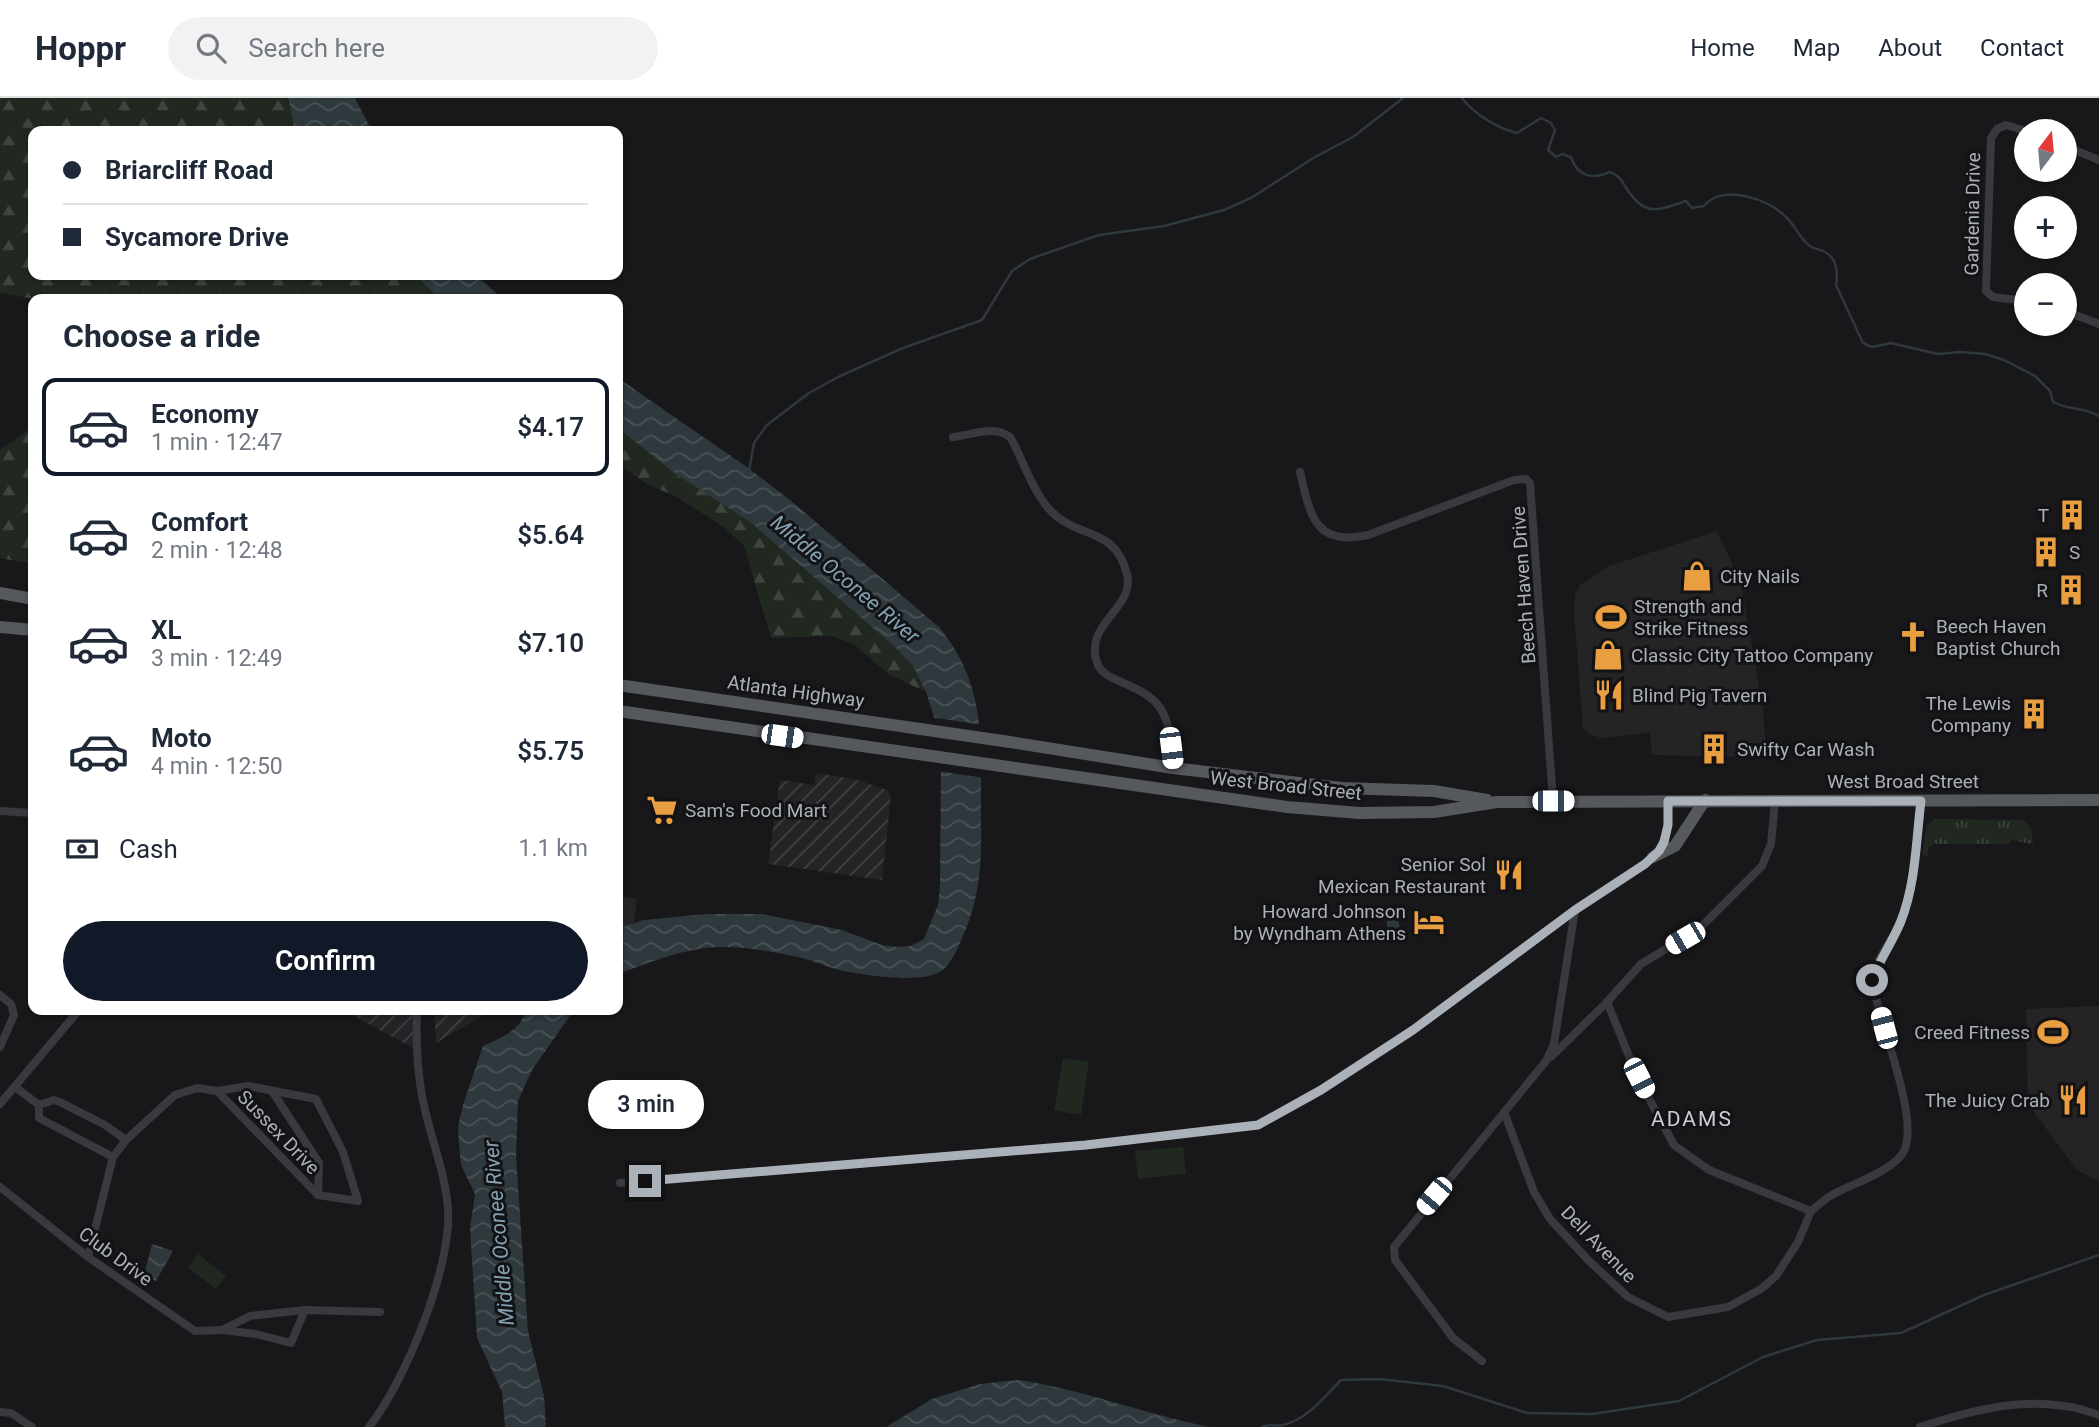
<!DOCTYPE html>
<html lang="en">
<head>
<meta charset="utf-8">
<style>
  body { margin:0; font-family:Roboto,sans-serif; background:#f2f2f3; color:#1f2937; height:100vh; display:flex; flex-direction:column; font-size:26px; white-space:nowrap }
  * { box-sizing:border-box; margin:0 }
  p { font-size:23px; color:#747a83 }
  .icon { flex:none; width:38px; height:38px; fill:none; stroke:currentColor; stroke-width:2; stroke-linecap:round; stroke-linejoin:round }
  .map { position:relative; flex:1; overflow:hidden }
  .details { position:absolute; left:28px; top:196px; width:595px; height:721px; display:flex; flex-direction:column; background:#fff; border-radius:14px; box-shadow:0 2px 5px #0004 }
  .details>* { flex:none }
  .top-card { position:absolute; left:28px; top:28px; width:595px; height:154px; border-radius:14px; box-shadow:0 2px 5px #0004; display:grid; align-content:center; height:154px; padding:0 35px; background:#fff }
  .needle { width:46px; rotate:16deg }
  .buttons { position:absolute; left:2014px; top:21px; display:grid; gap:14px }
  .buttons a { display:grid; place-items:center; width:63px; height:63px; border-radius:50%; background:#fff; box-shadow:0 2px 5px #0004; font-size:35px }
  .end { position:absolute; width:32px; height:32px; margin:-16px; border:9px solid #abb1b9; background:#111; box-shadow:0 0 0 4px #111 }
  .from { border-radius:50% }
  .bubble { position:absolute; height:49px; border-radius:24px; background:#fff; box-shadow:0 2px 5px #0004; font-size:23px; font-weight:600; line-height:49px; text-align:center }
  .car { position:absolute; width:21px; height:42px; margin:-21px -10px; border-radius:9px; box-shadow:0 0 5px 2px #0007; background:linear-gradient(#fff 24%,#345 0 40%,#fff 0 76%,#345 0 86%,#fff 0) }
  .top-card b { display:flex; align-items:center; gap:24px; height:66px; font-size:26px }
  .top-card b+b { border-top:2px solid #e0e1e3 }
  .top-card i { width:18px; height:18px; background:#1f2937 }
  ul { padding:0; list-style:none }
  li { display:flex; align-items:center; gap:21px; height:98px; margin:0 14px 10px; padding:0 21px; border:4px solid transparent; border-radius:14px }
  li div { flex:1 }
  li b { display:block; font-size:26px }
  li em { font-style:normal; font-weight:600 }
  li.selected { border-color:#111827 }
  li>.icon { width:63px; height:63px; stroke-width:1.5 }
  h2 { padding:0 35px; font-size:32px; line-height:84px }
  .pay { display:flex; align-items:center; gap:18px; height:77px; padding:0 35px; font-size:26px }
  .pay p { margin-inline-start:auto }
  .button { display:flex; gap:14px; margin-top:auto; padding:14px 35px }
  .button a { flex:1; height:80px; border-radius:42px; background:#111827; color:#fff; font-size:28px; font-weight:600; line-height:80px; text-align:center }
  header { display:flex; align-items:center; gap:42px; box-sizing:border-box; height:98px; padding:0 35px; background:#fff; border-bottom:2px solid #e0e1e3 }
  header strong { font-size:33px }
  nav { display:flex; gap:38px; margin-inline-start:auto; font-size:24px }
  .search { width:490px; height:63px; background:#f2f2f3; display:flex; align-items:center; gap:18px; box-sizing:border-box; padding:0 24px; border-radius:38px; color:#747a83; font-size:26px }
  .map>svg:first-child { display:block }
  .built { fill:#242427 }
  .industrial { fill:url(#industrial-furrows) }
  .grass { fill:url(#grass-tufts) }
  .forest { fill:url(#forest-firs) }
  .park { fill:#202820 }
  .water { fill:url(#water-waves) }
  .pier { fill:#18181a }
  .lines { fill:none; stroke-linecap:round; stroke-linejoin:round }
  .stream { stroke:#2e383d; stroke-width:2.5 }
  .minor { stroke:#393a3f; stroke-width:8 }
  .primary { stroke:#55585d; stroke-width:12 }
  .route { stroke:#abb1b9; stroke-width:9 }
  .labels { text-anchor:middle; stroke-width:6; stroke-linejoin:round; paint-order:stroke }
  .street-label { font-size:19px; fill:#abb1b9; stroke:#131315 }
  .poi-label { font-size:19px; fill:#abb1b9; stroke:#131315; text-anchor:start }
  .water-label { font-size:21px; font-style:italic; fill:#84a1b2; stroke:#131315 }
  .neighbourhood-label { font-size:21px; letter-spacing:2px; fill:#cbcfd5; stroke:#131315 }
</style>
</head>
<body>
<header>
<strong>Hoppr</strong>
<div class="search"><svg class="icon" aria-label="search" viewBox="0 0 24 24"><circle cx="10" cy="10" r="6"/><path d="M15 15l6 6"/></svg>Search here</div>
<nav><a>Home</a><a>Map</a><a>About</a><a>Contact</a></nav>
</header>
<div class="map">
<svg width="2099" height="1329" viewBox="0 0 2099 1329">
  <defs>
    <pattern id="industrial-furrows" width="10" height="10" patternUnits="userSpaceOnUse" patternTransform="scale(1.75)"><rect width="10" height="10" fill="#242427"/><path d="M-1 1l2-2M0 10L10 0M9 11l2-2" fill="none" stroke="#414144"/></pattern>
    <pattern id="grass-tufts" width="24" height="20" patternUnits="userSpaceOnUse" patternTransform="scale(1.75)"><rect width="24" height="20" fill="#202820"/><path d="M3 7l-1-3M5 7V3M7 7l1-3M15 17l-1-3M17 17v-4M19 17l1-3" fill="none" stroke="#3e453e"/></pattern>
    <pattern id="forest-firs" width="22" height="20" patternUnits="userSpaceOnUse" patternTransform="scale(1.75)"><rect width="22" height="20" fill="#202820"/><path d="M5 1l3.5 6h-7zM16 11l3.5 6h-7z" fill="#3e453e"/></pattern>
    <pattern id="water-waves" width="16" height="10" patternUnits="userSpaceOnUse" patternTransform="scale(1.75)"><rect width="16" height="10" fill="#2e383d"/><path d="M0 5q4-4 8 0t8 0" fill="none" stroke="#4a5257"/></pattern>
  </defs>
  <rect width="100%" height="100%" fill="#18181a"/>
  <g class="built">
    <polygon points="1717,433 1741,485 1763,612 1766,651 1760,659 1652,657 1650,635 1601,640 1589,636 1583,631 1574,513 1575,497 1580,487 1609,468"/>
    <polygon points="618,798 637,801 634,825 618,831"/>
    <polygon points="2099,908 2099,1083 2077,1072 2028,1006 2026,911"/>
  </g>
  <g class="industrial">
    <polygon points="816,675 854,681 887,692 891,697 882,782 768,766 780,682 814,687"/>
    <polygon points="343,912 413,912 414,951"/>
    <polygon points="434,912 491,912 436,945"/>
  </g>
  <polygon class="grass" points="1935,721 2023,722 2031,729 2033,746 2012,742 2008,746 1935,746 1929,749 1927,759 1922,755 1927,727"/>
  <g class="forest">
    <polygon points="0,0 287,0 295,33 33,33 33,177 416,177 439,201 35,201 0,195"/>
    <polygon points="33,328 33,466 0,460 0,352"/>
    <polygon points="618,330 677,377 750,424 896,550 913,568 926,594 888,576 855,547 832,538 771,540 744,448 725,430 677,399 647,386 618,366"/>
  </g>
  <g class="park">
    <polygon points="1063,960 1089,964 1081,1017 1054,1012"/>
    <polygon points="1183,1049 1186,1076 1138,1081 1135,1053"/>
    <polygon points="198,1156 226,1178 216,1191 188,1169"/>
  </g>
  <g class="water">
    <polygon points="288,0 355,0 372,33 295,33"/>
    <polygon points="416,177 476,177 503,201 439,201"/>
    <path d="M618,280L751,372L790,402L940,530C989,592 980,647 981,721C982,763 980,802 962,840C958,850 951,865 943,872C924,887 862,877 839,872C825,868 812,862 798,859C774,854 745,848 720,849C684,850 651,864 618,876V830L644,822L707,816H762L842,832L882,847L897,849L911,848L924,841L938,807L940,788L941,666L935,622L926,594L913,568L896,550L750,424L677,377L618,330Z"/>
    <polygon points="1397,815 1401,837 1387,839 1387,816"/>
    <path d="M527,912H574L532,972L518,1003L516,1058L528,1233L544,1298L546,1329H505L502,1294L477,1240L470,1130L475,1096L461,1067L459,1046L458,1029L463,1007L483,948C504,938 517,935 527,912Z"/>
    <polygon points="152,1146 173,1153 156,1183 144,1178"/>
    <path d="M1019,1282C1084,1292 1145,1316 1210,1329H886L932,1301L980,1286Z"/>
  </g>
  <polygon class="pier" points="930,619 983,627 984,680 938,673"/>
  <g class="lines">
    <g class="stream">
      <path d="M1462,0C1474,16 1497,30 1517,35L1541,20L1551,25L1555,32L1548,52L1556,59L1562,56L1571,59C1577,78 1592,82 1610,74C1618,77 1621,81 1625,88C1644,119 1656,113 1686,103L1692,110L1704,108C1722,85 1769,101 1786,119C1795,127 1800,141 1810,148C1814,151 1820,151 1825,154C1837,160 1838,175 1836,187L1863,245L1872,249L1891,245L1938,256L1960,254L1985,256L2004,262L2035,278L2050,293L2053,304C2068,312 2085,309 2099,318"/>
      <polyline points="749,373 754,345 767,327 809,295 840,278 903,250 982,222 1012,173 1030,161 1099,137 1164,128 1224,112 1251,100 1315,59 1353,39 1403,0"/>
      <path d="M1262,1329C1269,1325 1275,1329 1283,1327C1307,1322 1325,1298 1341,1282L1379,1281L1443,1288L1527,1315L1592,1316L1679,1303L1763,1259L1817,1242L1901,1235L1984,1197L2099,1157"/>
    </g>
    <g class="minor">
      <polyline points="2026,33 2006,27 1997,31 1991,40 1986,193 1993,199 2026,203"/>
      <polyline points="2065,48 2099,62"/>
      <polyline points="2065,213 2099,226"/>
      <path d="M953,339C973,337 995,326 1011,340C1023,363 1032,391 1049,411C1076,442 1115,427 1127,476C1136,511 1081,526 1098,567C1106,586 1151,586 1164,617C1172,633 1171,653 1173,670"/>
      <path d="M1300,374C1310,416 1314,449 1368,437L1514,382L1526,381L1530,385L1553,703"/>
      <polyline points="0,713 33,715"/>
      <polyline points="0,897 11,906 14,917 0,949"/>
      <path d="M1607,904L1638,980L1674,1047L1709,1072L1811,1113C1818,1108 1824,1101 1832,1097C1851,1086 1894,1073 1904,1053C1920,1020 1879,925 1873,886C1870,867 1894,841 1901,824C1916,787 1916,742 1921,703"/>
      <polyline points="1551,959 1607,904 1641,866 1699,831 1762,768 1771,746 1775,703"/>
      <polyline points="15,989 39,1007"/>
      <polyline points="272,993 319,1065 318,1097"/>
      <polyline points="0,1006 79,912"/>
      <polyline points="1504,1014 1534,1094 1550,1121 1589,1163 1628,1199 1668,1219 1728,1209 1761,1191 1776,1178 1798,1144 1811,1113"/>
      <polyline points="113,1059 39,1020 39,1007 54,1002 60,1004 105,1027 126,1042"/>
      <polyline points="620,1085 1086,1047 1258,1027 1321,992 1413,932 1575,812 1645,766 1659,753 1663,744 1668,727 1668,703"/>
      <polyline points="0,1089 88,1159 195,1233 222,1232 256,1236 291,1245 305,1212"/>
      <polyline points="88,1159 113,1059 126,1042 175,997 197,990 217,993 318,1097 358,1103 343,1054 316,1001 248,988 217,993"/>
      <polyline points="222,1232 250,1218 305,1212 380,1214"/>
      <polyline points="1482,1263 1453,1240 1395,1162 1394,1149 1546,963 1554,946 1575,812"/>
      <polyline points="0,1314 11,1315 32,1329"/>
      <path d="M369,1329C405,1284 452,1169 448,1111C445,1070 427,1032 421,992C417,966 416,937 417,912"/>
      <path d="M1920,1329C1978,1310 2039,1294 2099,1317"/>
    </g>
    <g class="primary">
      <polyline points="0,495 33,501"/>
      <polyline points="0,529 33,532"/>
      <polyline points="618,587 1010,644 1173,670 1342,690 1434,693 1487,702"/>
      <polyline points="618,613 1287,709 1359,715 1434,714 1497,704 2099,702"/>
      <polyline points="1653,759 1675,748 1705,702"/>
    </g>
  </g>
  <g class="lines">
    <path class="route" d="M645,1083L1086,1047L1258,1027L1321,992L1413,932L1575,812L1645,766L1659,753L1664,744L1668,727V703H1921C1916,742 1916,785 1901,823C1893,843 1880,861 1872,882"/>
  </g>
  <defs>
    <g id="building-bare" transform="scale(2.415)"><path d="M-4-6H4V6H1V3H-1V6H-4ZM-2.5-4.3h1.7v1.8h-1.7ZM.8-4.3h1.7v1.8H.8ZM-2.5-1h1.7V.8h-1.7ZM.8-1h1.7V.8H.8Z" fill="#e99e40" stroke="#131315" stroke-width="2.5" paint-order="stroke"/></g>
    <g id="shop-bare" transform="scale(2.415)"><path d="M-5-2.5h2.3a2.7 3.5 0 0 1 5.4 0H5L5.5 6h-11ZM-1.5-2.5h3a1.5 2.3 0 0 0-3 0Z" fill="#e99e40" stroke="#131315" stroke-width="2.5" paint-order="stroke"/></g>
    <g id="stadium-bare" transform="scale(2.415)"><path d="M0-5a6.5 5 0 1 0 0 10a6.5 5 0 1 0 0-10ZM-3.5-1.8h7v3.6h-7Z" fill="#e99e40" stroke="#131315" stroke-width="2.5" paint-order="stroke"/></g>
    <g id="church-bare" transform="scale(2.415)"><path d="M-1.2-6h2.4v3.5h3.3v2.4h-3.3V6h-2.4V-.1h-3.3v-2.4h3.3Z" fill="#e99e40" stroke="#131315" stroke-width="2.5" paint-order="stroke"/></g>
    <g id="restaurant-bare" transform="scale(2.415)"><path d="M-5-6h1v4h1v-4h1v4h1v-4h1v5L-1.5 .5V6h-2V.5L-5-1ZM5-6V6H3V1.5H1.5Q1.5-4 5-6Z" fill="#e99e40" stroke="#131315" stroke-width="2.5" paint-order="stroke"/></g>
    <g id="supermarket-bare" transform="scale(2.415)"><path d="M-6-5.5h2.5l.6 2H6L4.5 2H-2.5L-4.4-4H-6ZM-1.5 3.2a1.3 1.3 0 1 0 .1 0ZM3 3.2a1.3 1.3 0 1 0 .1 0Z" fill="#e99e40" stroke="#131315" stroke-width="2.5" paint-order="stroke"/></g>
    <g id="hotel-bare" transform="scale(2.415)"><path d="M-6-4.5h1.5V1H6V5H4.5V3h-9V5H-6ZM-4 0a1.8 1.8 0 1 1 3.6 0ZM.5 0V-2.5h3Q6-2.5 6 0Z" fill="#e99e40" stroke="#131315" stroke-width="2.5" paint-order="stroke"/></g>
  </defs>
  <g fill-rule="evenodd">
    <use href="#building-bare" x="2072" y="417"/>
    <use href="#building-bare" x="2046" y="454"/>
    <use href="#shop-bare" x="1697" y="478"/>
    <use href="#building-bare" x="2071" y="492"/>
    <use href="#stadium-bare" x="1611" y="519"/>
    <use href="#church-bare" x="1913" y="539"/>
    <use href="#shop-bare" x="1608" y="557"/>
    <use href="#restaurant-bare" x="1609" y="597"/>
    <use href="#building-bare" x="2034" y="616"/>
    <use href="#building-bare" x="1714" y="651"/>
    <use href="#supermarket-bare" x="662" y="712"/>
    <use href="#restaurant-bare" x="1509" y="777"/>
    <use href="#hotel-bare" x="1429" y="824"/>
    <use href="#stadium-bare" x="2053" y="934"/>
    <use href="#restaurant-bare" x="2073" y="1002"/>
  </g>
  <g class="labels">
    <g class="street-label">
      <text transform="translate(1972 116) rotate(-89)" y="7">Gardenia Drive</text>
      <text transform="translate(1523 487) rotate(-94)" y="7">Beech Haven Drive</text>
      <text transform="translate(796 593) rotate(8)" y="7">Atlanta Highway</text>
      <text x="1903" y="690">West Broad Street</text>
      <text transform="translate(1286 687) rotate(6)" y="7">West Broad Street</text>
      <text transform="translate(279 1034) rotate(46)" y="7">Sussex Drive</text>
      <text transform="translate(1599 1146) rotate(46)" y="7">Dell Avenue</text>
      <text transform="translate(116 1158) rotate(36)" y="7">Club Drive</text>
    </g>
    <g class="poi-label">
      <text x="2049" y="424" text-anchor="end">T</text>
      <text x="2069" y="461">S</text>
      <text x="1720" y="485">City Nails</text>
      <text x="2048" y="499" text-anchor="end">R</text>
      <text x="1634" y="515">Strength and<tspan x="1634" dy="22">Strike Fitness</tspan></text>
      <text x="1936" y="535">Beech Haven<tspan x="1936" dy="22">Baptist Church</tspan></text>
      <text x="1631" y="564">Classic City Tattoo Company</text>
      <text x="1632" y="604">Blind Pig Tavern</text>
      <text x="2011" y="612" text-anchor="end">The Lewis<tspan x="2011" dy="22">Company</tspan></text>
      <text x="1737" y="658">Swifty Car Wash</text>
      <text x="685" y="719">Sam's Food Mart</text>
      <text x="1486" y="773" text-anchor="end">Senior Sol<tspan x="1486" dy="22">Mexican Restaurant</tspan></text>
      <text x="1406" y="820" text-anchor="end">Howard Johnson<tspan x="1406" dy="22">by Wyndham Athens</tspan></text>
      <text x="2030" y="941" text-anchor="end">Creed Fitness</text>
      <text x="2050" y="1009" text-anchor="end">The Juicy Crab</text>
    </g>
    <g class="water-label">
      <text transform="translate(845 481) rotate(40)" y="7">Middle Oconee River</text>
      <text transform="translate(499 1135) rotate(-95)" y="7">Middle Oconee River</text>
    </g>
    <g class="neighbourhood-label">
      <text x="1692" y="1028">ADAMS</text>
    </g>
  </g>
</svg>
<div class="buttons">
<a><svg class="needle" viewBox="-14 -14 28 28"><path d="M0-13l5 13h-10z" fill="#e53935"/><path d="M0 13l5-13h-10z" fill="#747a83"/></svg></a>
<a>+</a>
<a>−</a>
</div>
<i class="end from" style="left:1872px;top:882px"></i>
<i class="end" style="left:645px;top:1083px"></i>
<div class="bubble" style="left:588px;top:982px;width:116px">3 min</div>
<i class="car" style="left:782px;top:638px;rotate:98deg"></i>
<i class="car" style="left:1171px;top:650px;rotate:173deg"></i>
<i class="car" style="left:1553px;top:703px;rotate:90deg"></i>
<i class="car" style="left:1685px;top:840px;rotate:240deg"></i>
<i class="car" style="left:1884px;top:930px;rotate:345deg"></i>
<i class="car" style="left:1639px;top:980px;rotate:153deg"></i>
<i class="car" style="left:1434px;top:1098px;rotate:220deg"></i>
<div class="top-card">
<b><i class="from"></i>Briarcliff Road</b>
<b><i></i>Sycamore Drive</b>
</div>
<section class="details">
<h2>Choose a ride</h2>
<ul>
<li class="selected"><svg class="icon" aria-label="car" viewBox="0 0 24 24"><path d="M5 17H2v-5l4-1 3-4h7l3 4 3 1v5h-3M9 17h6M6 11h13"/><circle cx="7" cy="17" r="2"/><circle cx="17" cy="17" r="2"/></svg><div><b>Economy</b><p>1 min · 12:47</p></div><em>$4.17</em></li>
<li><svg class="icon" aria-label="car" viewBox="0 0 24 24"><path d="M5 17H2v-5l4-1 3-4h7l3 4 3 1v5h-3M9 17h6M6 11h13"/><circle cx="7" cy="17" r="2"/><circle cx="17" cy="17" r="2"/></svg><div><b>Comfort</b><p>2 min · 12:48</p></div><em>$5.64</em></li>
<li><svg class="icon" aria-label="car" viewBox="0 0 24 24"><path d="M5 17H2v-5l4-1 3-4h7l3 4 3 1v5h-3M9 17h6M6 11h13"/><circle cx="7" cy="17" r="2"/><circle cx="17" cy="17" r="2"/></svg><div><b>XL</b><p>3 min · 12:49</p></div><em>$7.10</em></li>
<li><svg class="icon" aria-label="car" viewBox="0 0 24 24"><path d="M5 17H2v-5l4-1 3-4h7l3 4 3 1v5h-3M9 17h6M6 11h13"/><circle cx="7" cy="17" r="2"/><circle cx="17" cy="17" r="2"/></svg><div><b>Moto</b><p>4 min · 12:50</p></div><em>$5.75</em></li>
</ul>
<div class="pay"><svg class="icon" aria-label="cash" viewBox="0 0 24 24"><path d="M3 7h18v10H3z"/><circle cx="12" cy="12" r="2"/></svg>Cash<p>1.1 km</p></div>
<div class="button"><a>Confirm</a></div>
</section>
</div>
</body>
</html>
